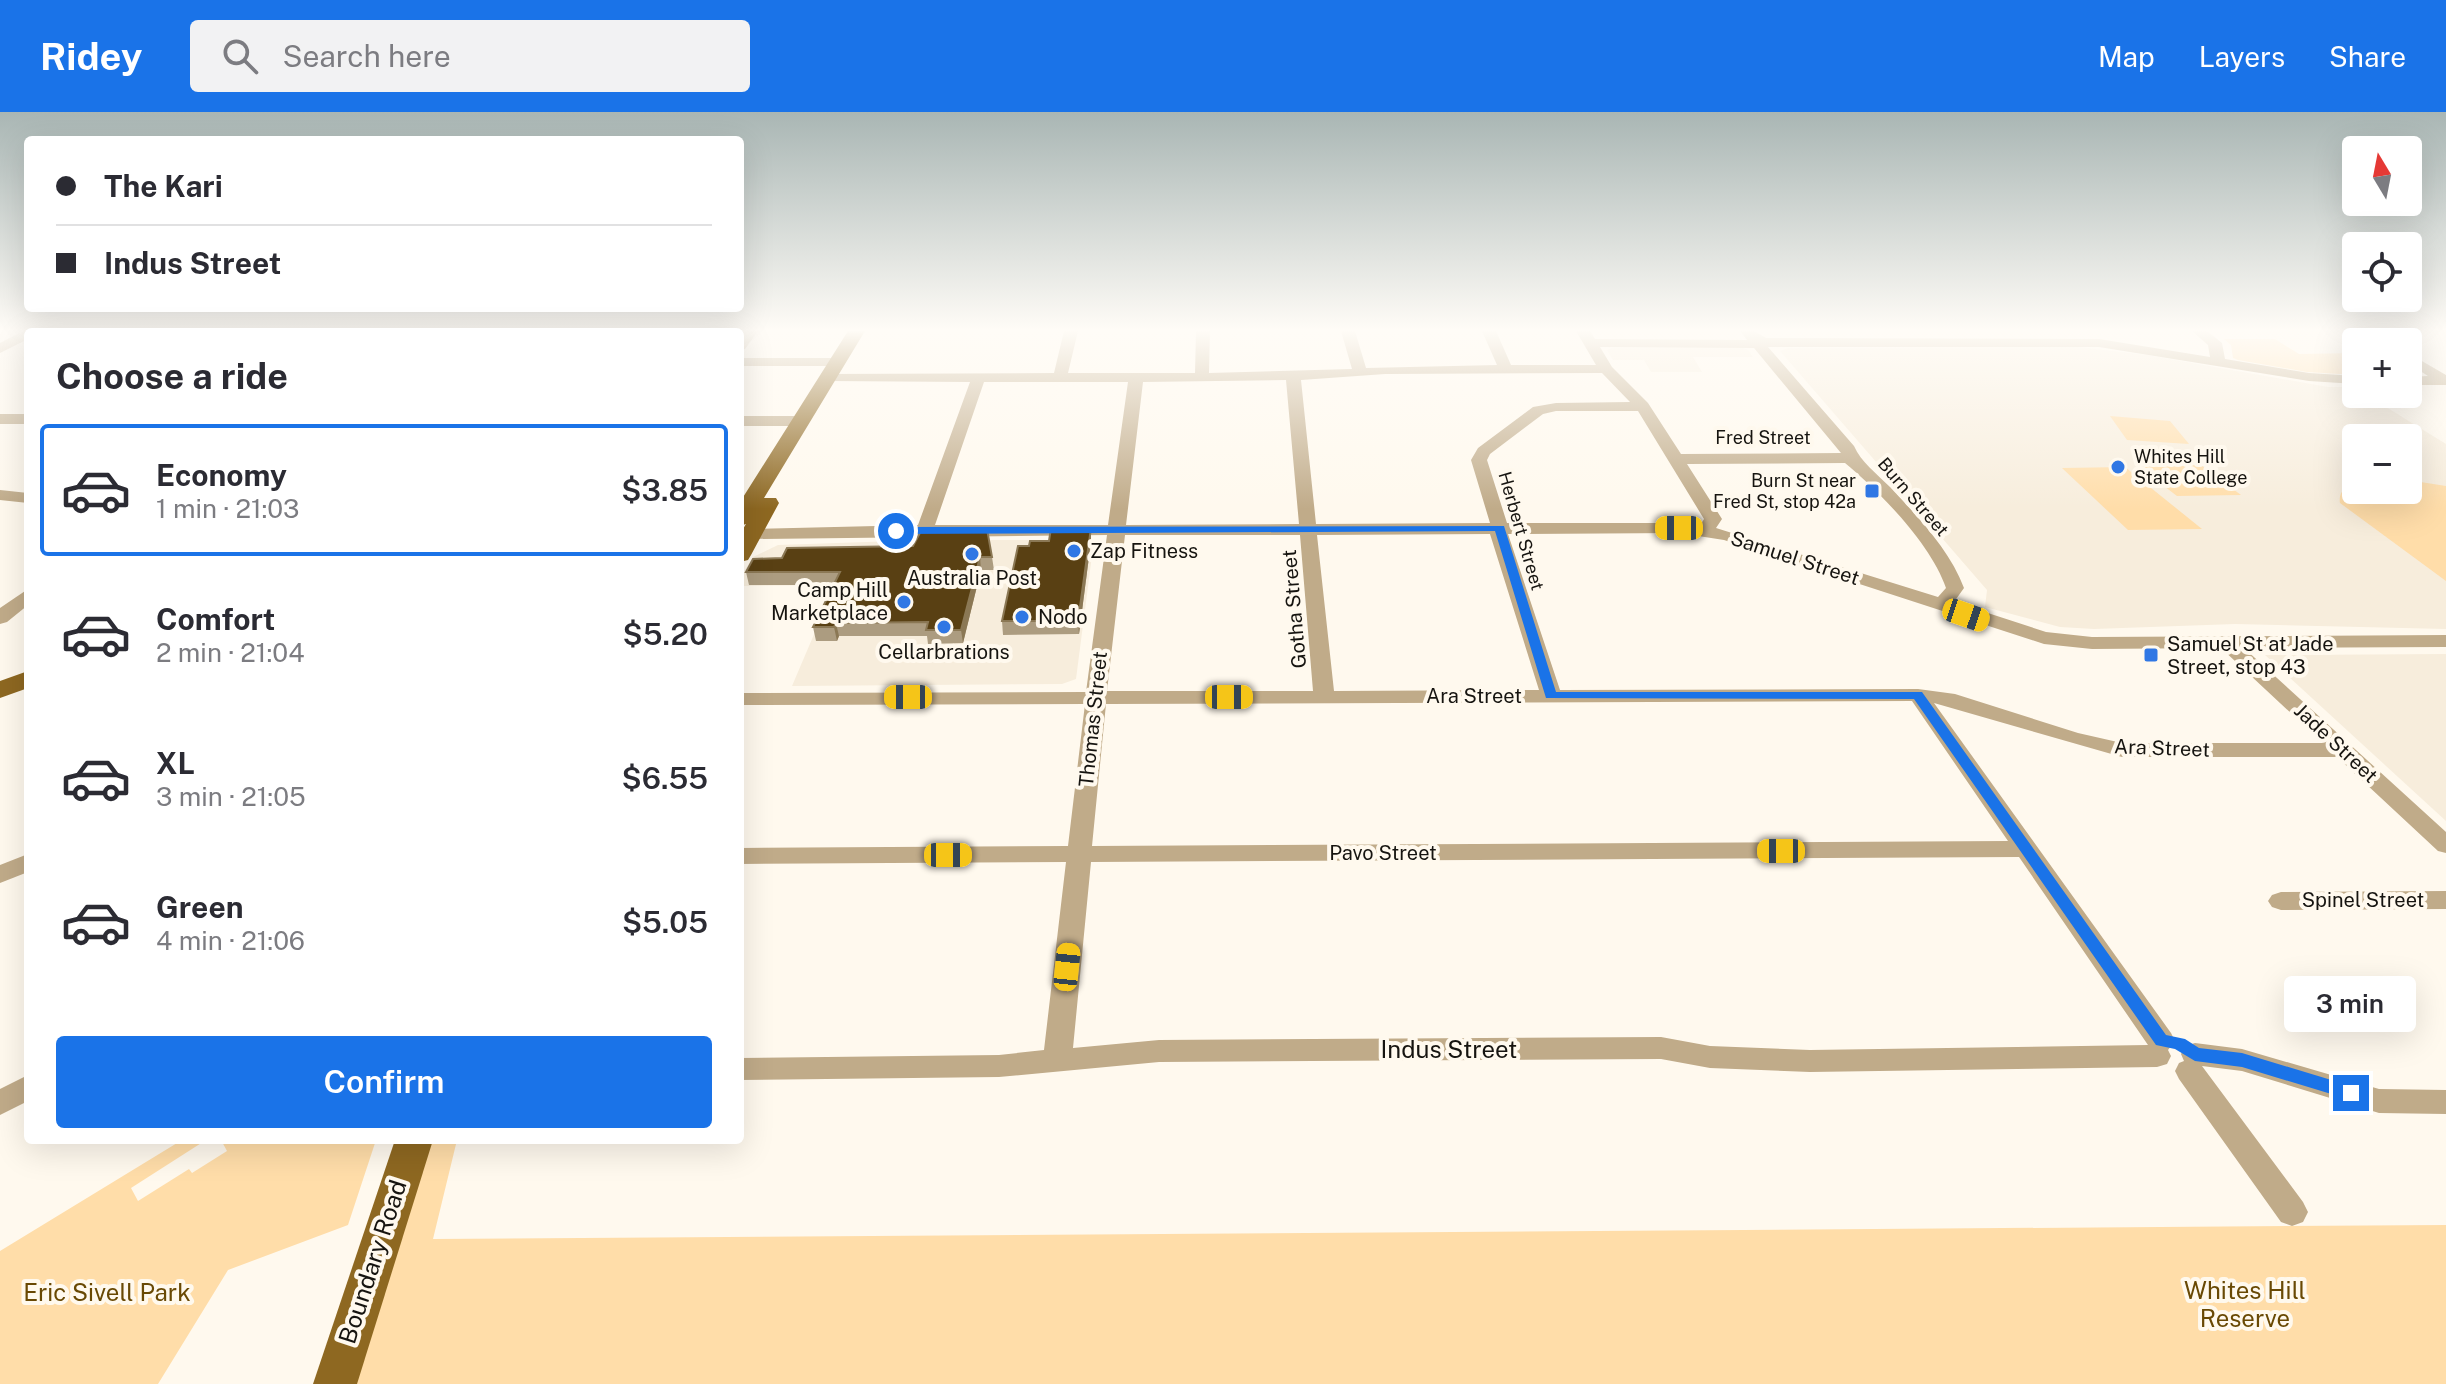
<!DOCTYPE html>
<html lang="en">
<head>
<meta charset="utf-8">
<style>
  body { margin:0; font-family:"Public Sans",sans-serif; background:#f2f2f3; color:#2b2b33; height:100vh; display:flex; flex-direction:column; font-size:30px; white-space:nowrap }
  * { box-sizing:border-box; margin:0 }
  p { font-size:26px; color:#7c7c81 }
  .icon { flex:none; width:44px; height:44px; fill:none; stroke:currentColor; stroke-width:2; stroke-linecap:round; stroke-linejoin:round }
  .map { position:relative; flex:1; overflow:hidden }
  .details { position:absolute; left:24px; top:216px; width:720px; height:816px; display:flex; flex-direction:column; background:#fff; border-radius:8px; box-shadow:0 8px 32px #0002 }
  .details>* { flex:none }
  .banner { position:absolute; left:24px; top:24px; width:720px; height:176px; border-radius:8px; box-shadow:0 8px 32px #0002; display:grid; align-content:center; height:176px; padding:0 32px; background:#fff }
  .needle { width:52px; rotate:350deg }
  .controls { position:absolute; left:2342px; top:24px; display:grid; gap:16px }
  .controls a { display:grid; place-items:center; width:80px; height:80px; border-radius:8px; background:#fff; box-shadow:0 8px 32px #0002; font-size:40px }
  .end { position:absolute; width:36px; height:36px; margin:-18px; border:10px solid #1a73e8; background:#fff; box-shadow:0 0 0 4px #fff }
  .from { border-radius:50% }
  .bubble { position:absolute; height:56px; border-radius:8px; background:#fff; box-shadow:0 8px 32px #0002; font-size:26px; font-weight:600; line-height:56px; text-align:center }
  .car { position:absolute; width:24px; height:48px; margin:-24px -12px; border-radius:10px; box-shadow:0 0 6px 2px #0007; background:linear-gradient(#f5c518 24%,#345 0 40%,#f5c518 0 76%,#345 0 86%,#f5c518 0) }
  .banner b { display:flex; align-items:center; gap:28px; height:76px; font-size:30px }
  .banner b+b { border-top:2px solid #e1e1e2 }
  .banner i { width:20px; height:20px; background:#2b2b33 }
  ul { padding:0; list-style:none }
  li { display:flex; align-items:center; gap:24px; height:132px; margin:0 16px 12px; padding:0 16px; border:4px solid transparent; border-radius:8px }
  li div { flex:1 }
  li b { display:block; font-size:30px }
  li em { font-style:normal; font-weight:600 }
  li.current { border-color:#1a73e8 }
  li>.icon { width:72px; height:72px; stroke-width:1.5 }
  h2 { padding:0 32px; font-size:36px; line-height:96px }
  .cta { display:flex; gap:16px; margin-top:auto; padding:16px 32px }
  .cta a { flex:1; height:92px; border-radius:8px; background:#1a73e8; color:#fff; font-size:32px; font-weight:600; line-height:92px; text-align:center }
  header { display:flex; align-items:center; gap:48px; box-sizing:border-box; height:112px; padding:0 40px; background:#1a73e8; color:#fff }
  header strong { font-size:38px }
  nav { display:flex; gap:44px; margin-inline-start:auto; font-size:28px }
  .search { width:560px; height:72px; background:#f2f2f3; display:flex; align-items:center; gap:20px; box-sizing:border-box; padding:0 28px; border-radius:8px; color:#7c7c81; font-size:30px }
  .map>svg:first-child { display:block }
  .built { fill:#f7eddc; fill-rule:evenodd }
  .green { fill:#ffdda9 }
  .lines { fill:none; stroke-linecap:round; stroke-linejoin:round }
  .minor { fill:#c0ab89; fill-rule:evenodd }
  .major { fill:#8e6821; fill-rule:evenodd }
  .wall { fill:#ac9c80 }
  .shaded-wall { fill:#8b7855 }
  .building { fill:#594013; stroke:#8b7855; stroke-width:2 }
  .route { fill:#1a73e8 }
  .poi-dot { fill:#3077e4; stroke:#fff9ee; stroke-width:3 }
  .labels { text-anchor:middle; stroke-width:8; stroke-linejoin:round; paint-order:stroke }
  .far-street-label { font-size:18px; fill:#161410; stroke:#fff9ee }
  .far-poi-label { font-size:18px; fill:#161410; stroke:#fff9ee; text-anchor:start }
  .poi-label { font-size:20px; fill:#161410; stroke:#fff9ee; text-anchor:start }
  .street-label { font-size:20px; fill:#161410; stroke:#fff9ee }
  .near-street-label { font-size:24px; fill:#161410; stroke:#fff9ee }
  .near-park-label { font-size:24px; fill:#694904; stroke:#fff9ee }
</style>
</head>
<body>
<header>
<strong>Ridey</strong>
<div class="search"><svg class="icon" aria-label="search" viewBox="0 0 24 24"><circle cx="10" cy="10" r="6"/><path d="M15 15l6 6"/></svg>Search here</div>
<nav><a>Map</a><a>Layers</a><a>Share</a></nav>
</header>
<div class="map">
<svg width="2446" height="1272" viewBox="0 0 2446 1272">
  <rect width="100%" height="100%" fill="#fff9ee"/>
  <g class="built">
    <polygon points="1740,235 1748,238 1753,245 1693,245 1702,260 1651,260 1644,248 1613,248 1607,238 1612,236"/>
    <path d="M2078,235L2147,243L2328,275H2353L2356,282H2365L2446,332V517L2235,512L2094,517L2060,515L1985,495L1987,478L1780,239L1788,236ZM2356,326H2408V378H2356Z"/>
    <polygon points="926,428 1094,428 1076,567 1062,572 792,574 835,473 740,474 740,466 753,445 778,433"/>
    <polygon points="2446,542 2446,709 2265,543"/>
  </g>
  <g class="green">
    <polygon points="2224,227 2275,227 2299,242 2356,241 2356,263 2307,260 2238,248 2233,246 2231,233"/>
    <polygon points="2110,304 2170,309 2189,332 2127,328"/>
    <polygon points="2201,353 2241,383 2177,384 2139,355"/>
    <polygon points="2125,355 2202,417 2128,418 2062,356"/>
    <path d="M2408,368L2446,374V469L2340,391C2338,380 2346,373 2356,369V378H2408Z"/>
    <polygon points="182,1028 206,1028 131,1076 138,1089 189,1057 192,1061 227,1039 221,1028 376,1028 348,1113 228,1158 158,1272 0,1272 0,1139"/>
    <polygon points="434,1028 457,1028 433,1127 2446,1113 2446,1272 353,1272 427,1035"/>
  </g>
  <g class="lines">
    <g class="minor">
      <polygon points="23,219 33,220 28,220 28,227 0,241 0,231"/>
      <polygon points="744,219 758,219 745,237 740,238 740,225"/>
      <path d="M1064,219H1078L1068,261H1195L1196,219H1210L1209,261L1352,257L1341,219H1355L1366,256L1497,253L1482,219H1496L1511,253H1596L1576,219H1590L1595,227L1747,228L1740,219H1754L1766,226L2099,227L2210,245L2208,233L2192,219H2207L2222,231L2225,247L2309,261L2356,264V272L2309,269L2099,235H1768L1854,334C1861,350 1876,361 1890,375C1917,404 1950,438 1964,476L1954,490L2046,520L2092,525L2446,523V535L2244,536L2446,720V741L2438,739L2337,645H2122L1934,591L2171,921L2175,929L2168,938L2171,944L2167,952L2157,955L1810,960L1710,956L1661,947L1159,950L999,965L740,968V946L999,943L1044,938L1066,750L740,752V736L1068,734L1085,592L740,593V581L1086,580L1107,423L751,427L742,422L751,417L918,413L970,270L829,269L824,268V262L1054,261ZM1600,235L1754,236L1841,341L1681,342L1648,291L1612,255ZM1602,261L1630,290L1556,291L1533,295L1478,336L1471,348L1490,411L1316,412L1301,268L1385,262ZM1286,268L1299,412L1126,413L1143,270ZM984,270H1128L1108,413H935ZM1556,299H1638L1704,407L1700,414L1679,411H1507L1487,348L1490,342L1543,302ZM1845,351C1880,380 1931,432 1946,476L1938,485L1716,416L1722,407L1687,352ZM1679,421L1724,428L2044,532L2092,537L2221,536L2323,631H2122L2078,621L1955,582L1918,577L1560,578L1508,422ZM1490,422L1539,578L1334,579L1317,423ZM1125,423H1300L1313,579H1107ZM1912,589L2008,729L1092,734L1106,592ZM2019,745L2148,933L1810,938L1710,934L1661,925L1159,928L1073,936L1091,750Z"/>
      <polygon points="2354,219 2371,219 2388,230 2371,230"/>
      <polygon points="2408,241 2446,263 2446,273 2408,273 2408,265 2428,264 2408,251"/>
      <polygon points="740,246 838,246 845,250 838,254 740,254"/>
      <rect x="0" y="302" width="28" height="10"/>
      <polygon points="740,304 801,304 809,309 801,314 740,314"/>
      <polygon points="0,378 28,381 28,391 0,388"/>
      <polygon points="28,477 28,493 7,510 0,512 0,496"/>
      <polygon points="28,742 28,760 0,771 0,753"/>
      <polygon points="2446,779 2446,797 2281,798 2272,795 2268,789 2272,783 2281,780"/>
      <polygon points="2195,931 2242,937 2379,977 2446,978 2446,1002 2379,1001 2242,959 2202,954 2303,1090 2308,1100 2303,1110 2292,1114 2281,1110 2179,967 2175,959 2179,951 2184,949 2181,942 2185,934"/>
      <polygon points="28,963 28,989 0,1003 0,977"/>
    </g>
    <g class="major">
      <polygon points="848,219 865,219 764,386 776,386 779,391 751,443 748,448 740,450 740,422 746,412 740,414 740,390"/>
      <polygon points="28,559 28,576 0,586 0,569"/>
      <polygon points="395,1028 433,1028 357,1272 313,1272"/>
    </g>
  </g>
  <g class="wall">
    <polygon points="1091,416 1091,429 1079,522 1003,523 1002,509 1049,429"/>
    <polygon points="992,445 994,458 981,458 963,531 928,532 927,524 839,524 837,529 816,529 813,515 834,473 749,473 746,460 753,447"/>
  </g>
  <g class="shaded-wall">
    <polygon points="1091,416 1091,429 1079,522 1078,509"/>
    <polygon points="980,445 981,458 963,531 961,518"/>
    <polygon points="836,511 839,524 837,529 834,515"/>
  </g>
  <g class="building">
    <polygon points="1051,416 1091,416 1078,509 1002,509 1018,434 1029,434 1030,429 1049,429"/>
    <polygon points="922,417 987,417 992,445 980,445 961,518 926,518 928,510 836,511 834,515 813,515 840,460 746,460 753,447 782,446 787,436 913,434"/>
  </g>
  <linearGradient id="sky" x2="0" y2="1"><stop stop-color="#a9b6b4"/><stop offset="0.55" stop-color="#fffcf7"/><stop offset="1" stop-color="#fffcf7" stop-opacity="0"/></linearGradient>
  <rect width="2446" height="397" fill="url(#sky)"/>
  <polygon class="route" points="1504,414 1556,580 1922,580 2166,923 2185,927 2199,936 2242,941 2351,974 2360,981 2357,986 2351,988 2242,955 2195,949 2175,937 2156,933 1914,587 1546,586 1495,419 896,422 891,419 896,415"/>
  <g class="poi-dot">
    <circle cx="2118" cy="355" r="8"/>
    <rect x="1864" y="371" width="16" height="16" rx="4"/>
    <circle cx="1074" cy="439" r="8"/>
    <circle cx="972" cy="442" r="8"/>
    <circle cx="904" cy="490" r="8"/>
    <circle cx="1022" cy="505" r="8"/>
    <circle cx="944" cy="515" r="8"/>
    <rect x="2143" y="535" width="16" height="16" rx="4"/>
  </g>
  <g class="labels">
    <g class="far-street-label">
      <text x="1763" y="332">Fred Street</text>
      <text transform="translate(1913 385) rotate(49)" y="6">Burn Street</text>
      <text transform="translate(1521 419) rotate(74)" y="6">Herbert Street</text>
    </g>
    <g class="far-poi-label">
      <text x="2134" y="351">Whites Hill<tspan x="2134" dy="21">State College</tspan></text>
      <text x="1856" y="375" text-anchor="end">Burn St near<tspan x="1856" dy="21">Fred St, stop 42a</tspan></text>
    </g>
    <g class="poi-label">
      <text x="1090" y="446">Zap Fitness</text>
      <text x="972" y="473" text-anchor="middle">Australia Post</text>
      <text x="888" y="485" text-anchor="end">Camp Hill<tspan x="888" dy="23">Marketplace</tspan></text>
      <text x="1038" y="512">Nodo</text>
      <text x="2167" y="539">Samuel St at Jade<tspan x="2167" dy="23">Street, stop 43</tspan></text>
      <text x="944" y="547" text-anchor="middle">Cellarbrations</text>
    </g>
    <g class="street-label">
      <text transform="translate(1795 446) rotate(18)" y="7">Samuel Street</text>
      <text transform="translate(1294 497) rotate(-95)" y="7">Gotha Street</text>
      <text x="1474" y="591">Ara Street</text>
      <text transform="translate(1093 607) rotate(-84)" y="7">Thomas Street</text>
      <text transform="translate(2336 631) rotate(43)" y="7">Jade Street</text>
      <text transform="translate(2162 636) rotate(2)" y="7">Ara Street</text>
      <text x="1383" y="748">Pavo Street</text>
      <text x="2363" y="795">Spinel Street</text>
    </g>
    <g class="near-street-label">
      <text x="1449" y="946">Indus Street</text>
      <text transform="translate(373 1150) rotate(-72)" y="8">Boundary Road</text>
    </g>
    <g class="near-park-label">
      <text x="2245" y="1187">Whites Hill<tspan x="2245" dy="28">Reserve</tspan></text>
      <text x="107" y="1189">Eric Sivell Park</text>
    </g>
  </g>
</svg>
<div class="controls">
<a><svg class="needle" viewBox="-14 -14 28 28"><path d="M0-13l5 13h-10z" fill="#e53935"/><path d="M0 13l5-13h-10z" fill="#7c7c81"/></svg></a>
<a><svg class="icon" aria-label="locate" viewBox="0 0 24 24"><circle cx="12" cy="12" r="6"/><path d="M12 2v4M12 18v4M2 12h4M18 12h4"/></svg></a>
<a>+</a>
<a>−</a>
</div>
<i class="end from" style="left:896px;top:419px"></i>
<i class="end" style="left:2351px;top:981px"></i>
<div class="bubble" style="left:2284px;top:864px;width:132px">3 min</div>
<i class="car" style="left:1679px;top:416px;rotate:270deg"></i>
<i class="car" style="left:1966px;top:503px;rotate:109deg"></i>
<i class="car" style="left:908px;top:585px;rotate:270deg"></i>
<i class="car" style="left:1229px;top:585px;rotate:90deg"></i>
<i class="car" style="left:1781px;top:739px;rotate:270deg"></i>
<i class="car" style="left:948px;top:743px;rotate:90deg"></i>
<i class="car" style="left:1067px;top:855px;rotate:6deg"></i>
<div class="banner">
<b><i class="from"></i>The Kari</b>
<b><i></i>Indus Street</b>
</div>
<section class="details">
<h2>Choose a ride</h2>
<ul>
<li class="current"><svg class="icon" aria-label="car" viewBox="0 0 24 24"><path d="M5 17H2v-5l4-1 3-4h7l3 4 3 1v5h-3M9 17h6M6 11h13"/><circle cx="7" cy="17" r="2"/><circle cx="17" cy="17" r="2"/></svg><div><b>Economy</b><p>1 min · 21:03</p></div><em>$3.85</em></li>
<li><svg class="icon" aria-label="car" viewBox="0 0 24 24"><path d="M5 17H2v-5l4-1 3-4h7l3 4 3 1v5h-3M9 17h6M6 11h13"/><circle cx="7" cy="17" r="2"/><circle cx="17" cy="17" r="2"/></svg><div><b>Comfort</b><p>2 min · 21:04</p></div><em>$5.20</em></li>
<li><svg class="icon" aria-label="car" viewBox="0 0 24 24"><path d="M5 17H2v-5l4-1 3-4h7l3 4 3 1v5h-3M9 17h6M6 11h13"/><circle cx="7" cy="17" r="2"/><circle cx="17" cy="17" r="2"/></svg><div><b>XL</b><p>3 min · 21:05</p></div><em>$6.55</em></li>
<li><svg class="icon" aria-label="car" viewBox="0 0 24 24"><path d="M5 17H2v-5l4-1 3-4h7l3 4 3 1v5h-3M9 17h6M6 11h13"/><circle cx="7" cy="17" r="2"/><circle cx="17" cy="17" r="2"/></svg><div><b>Green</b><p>4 min · 21:06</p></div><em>$5.05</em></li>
</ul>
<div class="cta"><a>Confirm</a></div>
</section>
</div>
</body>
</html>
